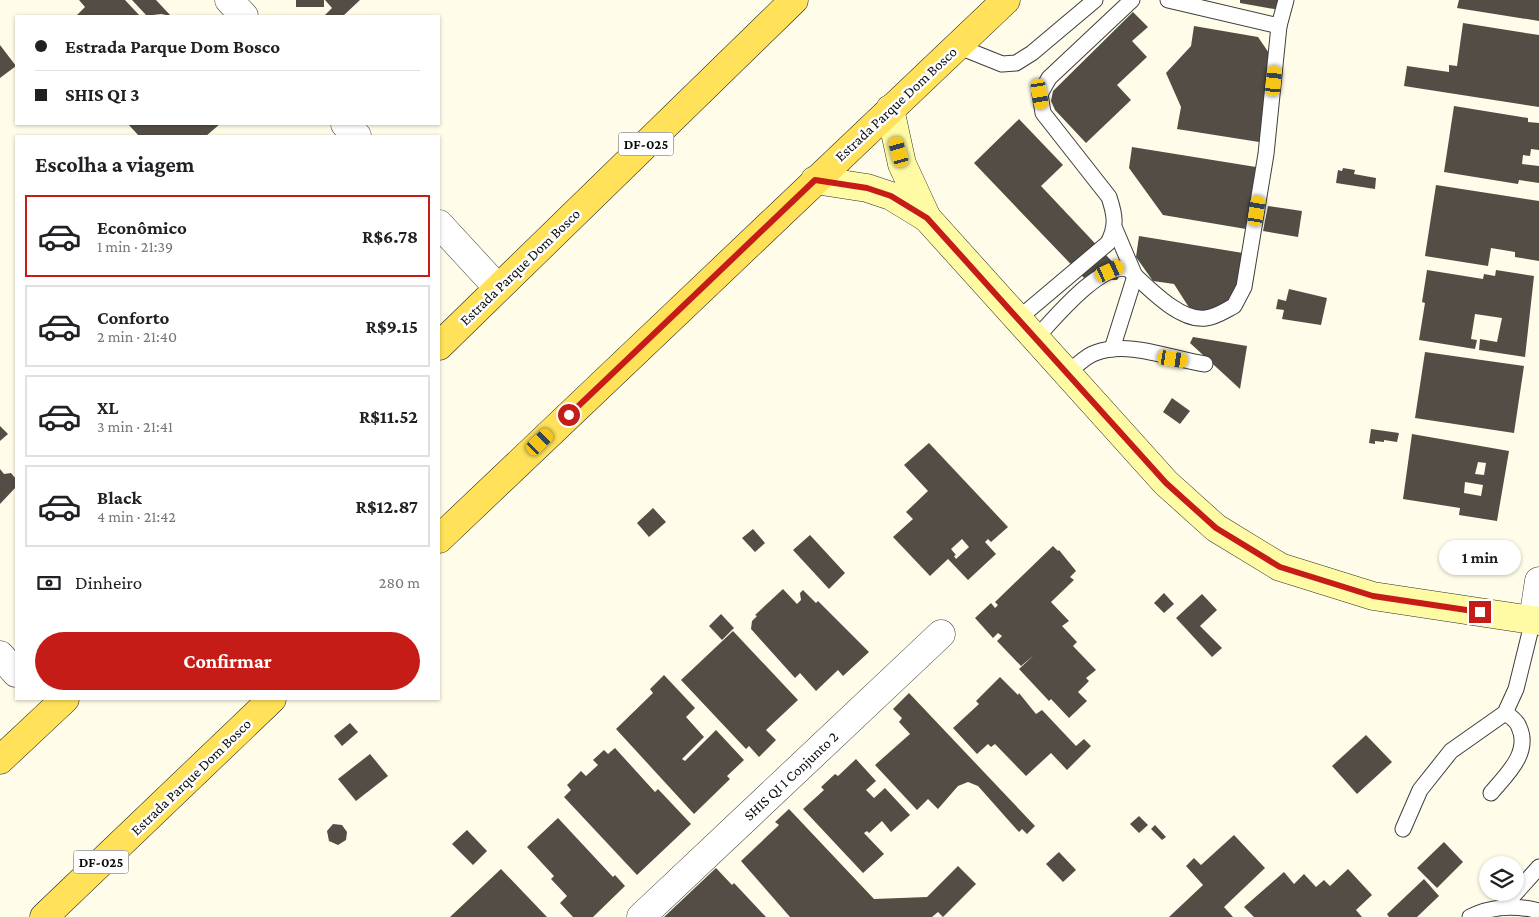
<!DOCTYPE html>
<html lang="pt">
<head>
<meta charset="utf-8">
<style>
  body { margin:0; font-family:"Crimson Pro",serif; background:#f2f2f2; color:#202124; height:100vh; display:flex; flex-direction:column; font-size:19px; white-space:nowrap }
  * { box-sizing:border-box; margin:0 }
  p { font-size:16px; color:#757577 }
  .icon { flex:none; width:28px; height:28px; fill:none; stroke:currentColor; stroke-width:2; stroke-linecap:round; stroke-linejoin:round }
  .map { position:relative; flex:1; overflow:hidden }
  .drawer { position:absolute; left:15px; top:135px; width:425px; height:565px; display:flex; flex-direction:column; background:#fff; border-radius:0px; box-shadow:0 1px 4px #0004 }
  .drawer>* { flex:none }
  .banner { position:absolute; left:15px; top:15px; width:425px; height:110px; border-radius:0px; box-shadow:0 1px 4px #0004; display:grid; align-content:center; height:110px; padding:0 20px; background:#fff }
  .fabs { position:absolute; left:1479px; top:856px; display:grid; gap:10px }
  .fabs a { display:grid; place-items:center; width:45px; height:45px; border-radius:50%; background:#fff; box-shadow:0 1px 4px #0004; font-size:25px }
  .end { position:absolute; width:22px; height:22px; margin:-11px; border:6px solid #c61c18; background:#fff; box-shadow:0 0 0 2px #fff }
  .from { border-radius:50% }
  .bubble { position:absolute; height:35px; border-radius:18px; background:#fff; box-shadow:0 1px 4px #0004; font-size:16px; font-weight:700; line-height:35px; text-align:center }
  .car { position:absolute; width:15px; height:30px; margin:-15px -8px; border-radius:6px; box-shadow:0 0 4px 1px #0007; background:linear-gradient(#f5c518 24%,#345 0 40%,#f5c518 0 76%,#345 0 86%,#f5c518 0) }
  .banner b { display:flex; align-items:center; gap:18px; height:48px; font-size:19px }
  .banner b+b { border-top:1px solid #e0e0e0 }
  .banner i { width:12px; height:12px; background:#202124 }
  ul { padding:0; list-style:none }
  li { display:flex; align-items:center; gap:15px; height:82px; margin:0 10px 8px; padding:0 10px; border:2px solid #e0e0e0; border-radius:0px }
  li div { flex:1 }
  li b { display:block; font-size:19px }
  li em { font-style:normal; font-weight:700 }
  li.current { border-color:#c61c18 }
  li>.icon { width:45px; height:45px; stroke-width:1.5 }
  h2 { padding:0 20px; font-size:22px; line-height:60px }
  .pay { display:flex; align-items:center; gap:12px; height:55px; padding:0 20px; font-size:19px }
  .pay p { margin-inline-start:auto }
  .action { display:flex; gap:10px; margin-top:auto; padding:10px 20px }
  .action a { flex:1; height:58px; border-radius:30px; background:#c61c18; color:#fff; font-size:20px; font-weight:700; line-height:58px; text-align:center }
  .map>svg:first-child { display:block }
  .building { fill:#544d46; fill-rule:evenodd }
  .lines { fill:none; stroke-linecap:round; stroke-linejoin:round }
  .lane-casing { stroke:#3e3e3e; stroke-width:17 }
  .street-casing { stroke:#3e3e3e; stroke-width:29 }
  .secondary-casing { stroke:#2d2d2d; stroke-width:29 }
  .primary-casing { stroke:#1c1c1c; stroke-width:29 }
  .lane { stroke:#fff; stroke-width:15 }
  .street { stroke:#fff; stroke-width:28 }
  .secondary { stroke:#fffba4; stroke-width:28 }
  .primary { stroke:#ffe259; stroke-width:28 }
  .route { stroke:#c61c18; stroke-width:6 }
  .labels { text-anchor:middle; stroke-width:5; stroke-linejoin:round; paint-order:stroke }
  .shield { fill:#fff; stroke:#545454; stroke-width:1 }
  .shield-label { font-size:14px; font-weight:bold; fill:#0b0b0b }
  .street-label { font-size:15px; fill:#0b0b0b; stroke:#fff }
</style>
</head>
<body>
<div class="map">
<svg width="1539" height="917" viewBox="0 0 1539 917">
  <rect width="100%" height="100%" fill="#fffce9"/>
  <g class="building">
    <polygon points="79,0 125,0 140,16 76,16 85,7"/>
    <polygon points="132,0 156,0 171,16 161,14 145,16 146,15"/>
    <rect x="296" y="0" width="28" height="7"/>
    <polygon points="325,0 360,0 343,16 324,16 332,8"/>
    <polygon points="1240,0 1287,0 1285,11 1240,3"/>
    <polygon points="1459,0 1539,0 1539,21 1457,8"/>
    <polygon points="1133,12 1148,27 1132,41 1147,57 1117,85 1131,100 1086,143 1055,110 1051,101 1053,91"/>
    <polygon points="1463,23 1539,35 1539,107 1404,86 1407,66 1449,72 1449,65 1457,66"/>
    <polygon points="1194,26 1258,37 1273,59 1259,142 1177,129 1181,107 1166,73 1191,46"/>
    <polygon points="0,45 16,66 0,78"/>
    <polygon points="1454,106 1528,118 1528,122 1539,123 1539,150 1531,149 1530,156 1523,155 1522,164 1539,166 1539,183 1519,180 1518,184 1444,172"/>
    <polygon points="1019,119 1063,165 1041,186 1122,272 1117,280 1086,280 974,163"/>
    <polygon points="128,124 220,124 206,136 139,136"/>
    <polygon points="1132,147 1256,167 1246,229 1163,215 1129,168"/>
    <polygon points="1343,168 1355,170 1354,174 1376,178 1375,189 1336,183 1338,170 1342,171"/>
    <polygon points="1436,185 1539,201 1539,261 1515,257 1515,252 1491,248 1488,266 1425,256"/>
    <polygon points="1268,206 1302,211 1298,237 1263,231"/>
    <polygon points="1139,236 1243,253 1232,316 1190,309 1174,284 1153,281 1136,257"/>
    <polygon points="1427,270 1483,279 1484,274 1495,276 1496,270 1534,276 1525,357 1479,350 1480,339 1497,342 1502,318 1475,314 1471,339 1477,340 1475,349 1419,340 1425,303 1422,302"/>
    <polygon points="1289,289 1327,298 1321,325 1282,319 1284,310 1276,309 1278,299 1286,301"/>
    <polygon points="1193,337 1247,346 1240,389 1190,343"/>
    <polygon points="1425,352 1524,366 1514,433 1415,418"/>
    <polygon points="1172,398 1190,411 1180,424 1163,412"/>
    <polygon points="0,426 8,434 0,441"/>
    <polygon points="1371,429 1399,433 1397,442 1384,440 1384,442 1375,441 1375,444 1369,443"/>
    <path d="M1412,434L1509,451L1497,521L1459,515L1460,508L1403,499ZM1478,462L1486,463L1484,475L1475,474ZM1465,482L1483,485L1481,496L1464,493Z"/>
    <path d="M929,443L1008,527L991,542L988,539L985,542L996,554L968,580L948,559L930,576L893,537L913,519L906,512L928,491L904,465ZM962,539L969,547L956,559L954,556L956,555L951,549Z"/>
    <polygon points="0,469 4,474 11,473 16,479 16,487 0,504"/>
    <polygon points="653,508 666,522 649,537 637,523"/>
    <polygon points="753,529 765,543 755,552 742,538"/>
    <polygon points="810,535 845,573 829,589 793,550"/>
    <polygon points="1053,546 1058,551 1059,550 1076,571 1070,577 1074,580 1051,602 1069,621 1062,626 1077,642 1073,646 1096,670 1086,678 1089,681 1078,692 1087,701 1069,718 1051,699 1049,701 1019,669 1034,655 1021,666 997,641 1002,636 998,633 993,638 975,618 991,603 995,608 998,605 995,602"/>
    <polygon points="783,589 797,604 801,600 800,593 803,590 816,603 818,601 869,652 843,676 838,670 816,691 800,673 795,678 751,629 752,621 757,616 755,615"/>
    <polygon points="1164,593 1174,604 1164,613 1154,603"/>
    <polygon points="1202,594 1217,610 1200,626 1222,648 1212,657 1176,618"/>
    <polygon points="721,614 734,628 722,640 709,626"/>
    <polygon points="733,631 798,700 766,730 776,740 759,757 749,746 746,749 681,680"/>
    <polygon points="664,675 695,708 686,717 704,737 682,759 685,761 716,730 744,760 727,776 730,779 694,814 616,729 653,693 650,689"/>
    <polygon points="1000,677 1018,695 1019,693 1036,714 1042,710 1076,746 1084,739 1091,746 1067,770 1051,753 1026,776 995,744 991,747 988,744 977,754 953,728 979,704 976,701"/>
    <polygon points="909,693 1035,826 1027,834 1022,829 1019,832 978,786 968,782 958,786 938,809 928,799 917,810 875,765 910,734 899,722 902,718 893,709"/>
    <polygon points="350,723 358,732 342,746 334,736"/>
    <polygon points="1366,735 1392,762 1357,794 1332,766"/>
    <polygon points="615,748 655,792 658,789 691,824 637,875 564,797 571,790 567,785 581,771 586,776 598,765 593,760 604,750 608,754"/>
    <polygon points="370,754 388,776 356,801 338,779"/>
    <polygon points="856,759 876,781 866,790 874,798 885,788 910,815 891,832 882,821 869,833 867,831 864,833 884,854 863,873 803,809 824,790 821,787 835,774 838,776"/>
    <polygon points="789,809 874,899 927,897 958,866 976,884 943,917 938,912 932,917 790,917 741,861 779,825 775,822"/>
    <polygon points="1139,816 1148,825 1139,833 1130,824"/>
    <polygon points="558,818 613,877 615,875 625,886 593,917 573,917 560,903 567,896 551,879 554,876 527,847"/>
    <polygon points="333,824 342,825 347,832 346,840 338,845 329,841 327,831"/>
    <polygon points="1155,825 1166,837 1162,840 1151,829"/>
    <polygon points="467,830 487,851 473,865 452,844"/>
    <polygon points="1234,835 1265,868 1224,907 1233,917 1169,917 1203,885 1186,866 1194,858 1201,865"/>
    <polygon points="1444,842 1463,862 1437,888 1417,868"/>
    <polygon points="1059,852 1076,870 1063,882 1046,864"/>
    <polygon points="716,868 732,885 734,883 766,917 664,917"/>
    <polygon points="501,869 547,917 450,917"/>
    <polygon points="1348,869 1372,895 1356,910 1362,917 1254,917 1244,907 1284,872 1294,884 1304,874 1316,887 1324,880 1330,886"/>
    <polygon points="1424,879 1439,896 1417,917 1389,917 1387,914"/>
  </g>
  <g class="lines">
    <g class="lane-casing">
      <g id="lane">
        <polyline points="1168,0 1279,26"/>
        <polyline points="957,46 1002,64 1016,63 1032,53 1095,0"/>
        <path d="M1018,319L1108,243C1117,226 1115,215 1109,197L1043,113L1040,94L1049,78L1132,0"/>
        <path d="M1036,338C1054,319 1100,262 1128,269C1146,285 1179,322 1206,318C1216,317 1226,310 1234,306L1244,287L1266,154L1279,26L1286,0"/>
        <polyline points="1112,349 1135,276 1115,229"/>
        <path d="M1067,373C1076,367 1085,356 1095,353C1128,340 1171,359 1205,364"/>
        <path d="M1491,793C1506,775 1531,753 1519,727C1517,721 1510,716 1505,713"/>
        <polyline points="1403,829 1420,790 1451,751 1505,713 1516,689 1533,620"/>
        <polyline points="1503,907 1539,867"/>
        <path d="M1470,917C1491,906 1516,905 1539,911"/>
      </g>
    </g>
    <g class="street-casing">
      <g id="street">
        <polyline points="229,0 244,16"/>
        <polyline points="345,124 357,136"/>
        <polyline points="439,224 498,288"/>
        <polyline points="1533,620 1539,581"/>
        <polyline points="0,655 16,673"/>
        <polyline points="641,917 941,634"/>
      </g>
    </g>
    <g class="secondary-casing">
      <g id="secondary">
        <polyline points="890,109 902,164 927,218 1166,483 1216,528 1280,567 1373,596 1539,621"/>
        <polyline points="815,180 867,188 891,196 927,218"/>
      </g>
    </g>
    <g class="primary-casing">
      <g id="primary">
        <polyline points="439,346 794,0"/>
        <polyline points="439,539 1006,0"/>
        <polyline points="0,760 65,699"/>
        <polyline points="44,917 272,699"/>
      </g>
    </g>
    <use href="#lane" class="lane"/>
    <use href="#street" class="street"/>
    <use href="#secondary" class="secondary"/>
    <use href="#primary" class="primary"/>
  </g>
  <g class="lines">
    <polyline class="route" points="569,415 815,180 867,188 891,196 927,218 1166,483 1216,528 1280,567 1373,596 1480,612"/>
  </g>
  <g class="labels">
    <g class="shield">
      <rect x="618.5" y="132.5" width="55" height="23" rx="4"/>
      <rect x="73.5" y="850.5" width="55" height="23" rx="4"/>
    </g>
    <g class="shield-label">
      <text x="646" y="149">DF-025</text>
      <text x="101" y="867">DF-025</text>
    </g>
    <g class="street-label">
      <text transform="translate(896 104) rotate(-43)" y="5">Estrada Parque Dom Bosco</text>
      <text transform="translate(520 267) rotate(-44)" y="5">Estrada Parque Dom Bosco</text>
      <text transform="translate(791 776) rotate(-43)" y="5">SHIS QI 1 Conjunto 2</text>
      <text transform="translate(191 777) rotate(-44)" y="5">Estrada Parque Dom Bosco</text>
    </g>
  </g>
</svg>
<div class="fabs">
<a><svg class="icon" aria-label="layers" viewBox="0 0 24 24"><path d="M12 4l9 5-9 5-9-5zM3 14l9 5 9-5"/></svg></a>
</div>
<i class="end from" style="left:569px;top:415px"></i>
<i class="end" style="left:1480px;top:612px"></i>
<div class="bubble" style="left:1439px;top:540px;width:82px">1 min</div>
<i class="car" style="left:1274px;top:81px;rotate:6deg"></i>
<i class="car" style="left:1040px;top:94px;rotate:170deg"></i>
<i class="car" style="left:899px;top:152px;rotate:344deg"></i>
<i class="car" style="left:1257px;top:211px;rotate:9deg"></i>
<i class="car" style="left:1110px;top:271px;rotate:65deg"></i>
<i class="car" style="left:1173px;top:359px;rotate:99deg"></i>
<i class="car" style="left:540px;top:442px;rotate:46deg"></i>
<div class="banner">
<b><i class="from"></i>Estrada Parque Dom Bosco</b>
<b><i></i>SHIS QI 3</b>
</div>
<section class="drawer">
<h2>Escolha a viagem</h2>
<ul>
<li class="current"><svg class="icon" aria-label="car" viewBox="0 0 24 24"><path d="M5 17H2v-5l4-1 3-4h7l3 4 3 1v5h-3M9 17h6M6 11h13"/><circle cx="7" cy="17" r="2"/><circle cx="17" cy="17" r="2"/></svg><div><b>Econômico</b><p>1 min · 21:39</p></div><em>R$6.78</em></li>
<li><svg class="icon" aria-label="car" viewBox="0 0 24 24"><path d="M5 17H2v-5l4-1 3-4h7l3 4 3 1v5h-3M9 17h6M6 11h13"/><circle cx="7" cy="17" r="2"/><circle cx="17" cy="17" r="2"/></svg><div><b>Conforto</b><p>2 min · 21:40</p></div><em>R$9.15</em></li>
<li><svg class="icon" aria-label="car" viewBox="0 0 24 24"><path d="M5 17H2v-5l4-1 3-4h7l3 4 3 1v5h-3M9 17h6M6 11h13"/><circle cx="7" cy="17" r="2"/><circle cx="17" cy="17" r="2"/></svg><div><b>XL</b><p>3 min · 21:41</p></div><em>R$11.52</em></li>
<li><svg class="icon" aria-label="car" viewBox="0 0 24 24"><path d="M5 17H2v-5l4-1 3-4h7l3 4 3 1v5h-3M9 17h6M6 11h13"/><circle cx="7" cy="17" r="2"/><circle cx="17" cy="17" r="2"/></svg><div><b>Black</b><p>4 min · 21:42</p></div><em>R$12.87</em></li>
</ul>
<div class="pay"><svg class="icon" aria-label="cash" viewBox="0 0 24 24"><path d="M3 7h18v10H3z"/><circle cx="12" cy="12" r="2"/></svg>Dinheiro<p>280 m</p></div>
<div class="action"><a>Confirmar</a></div>
</section>
</div>
</body>
</html>
